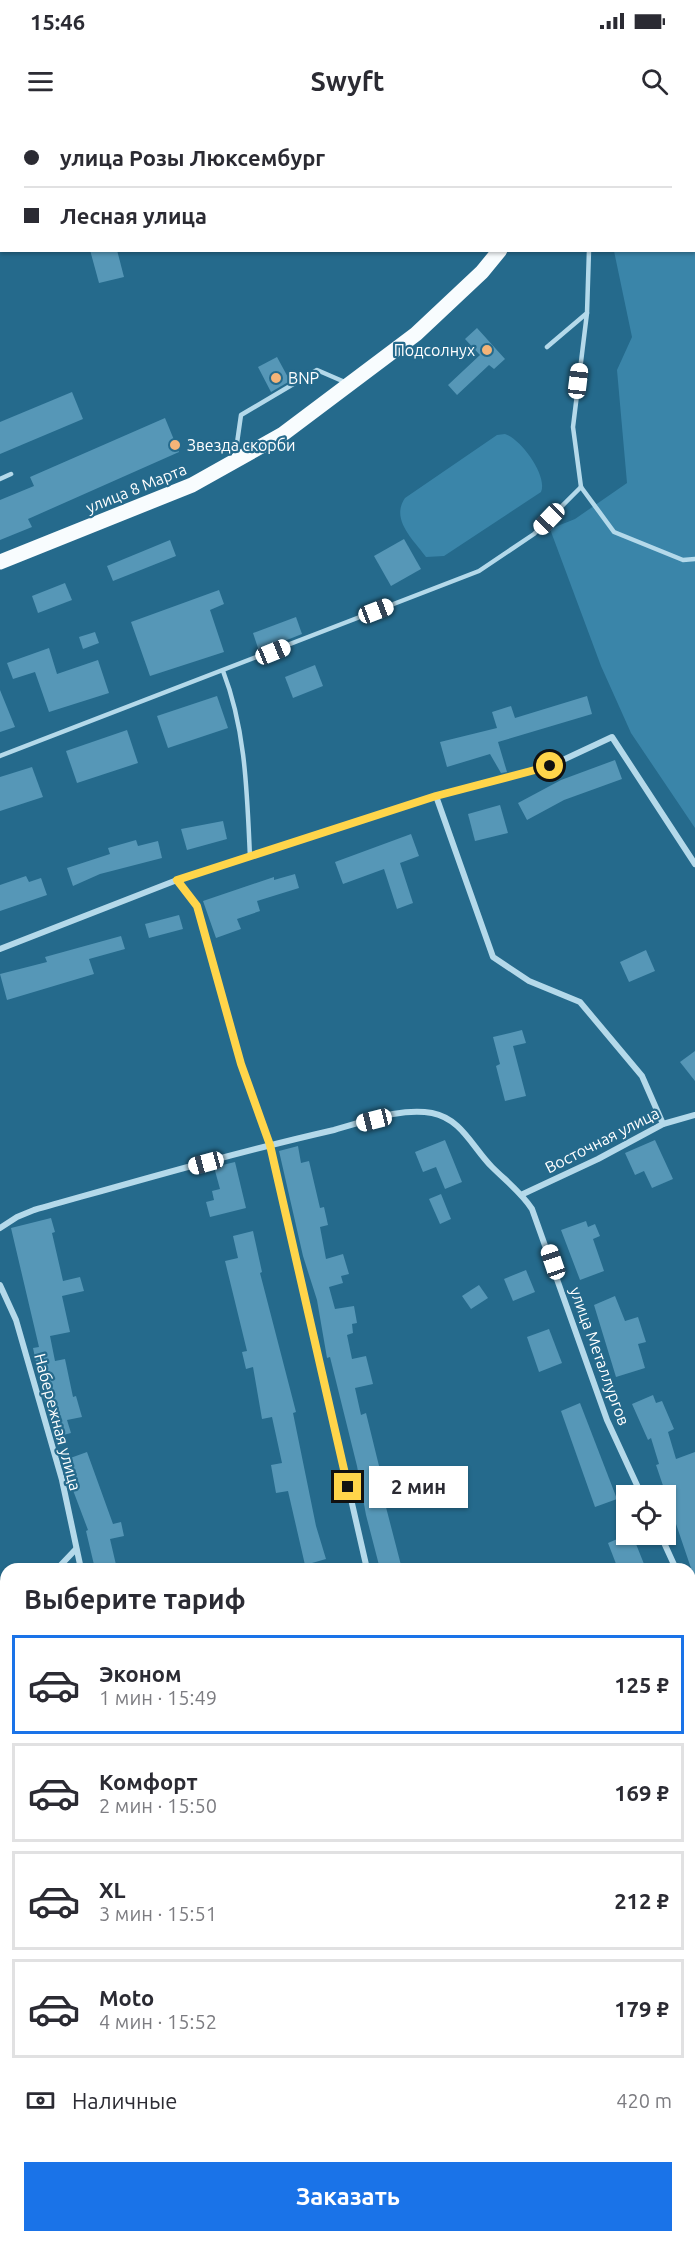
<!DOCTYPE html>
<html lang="ru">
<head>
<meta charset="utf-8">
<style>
  body { margin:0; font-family:Ubuntu,sans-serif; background:#f7f7f7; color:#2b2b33; height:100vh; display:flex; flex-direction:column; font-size:22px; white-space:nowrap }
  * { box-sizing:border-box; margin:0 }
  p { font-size:20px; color:#7c7c81 }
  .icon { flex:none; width:33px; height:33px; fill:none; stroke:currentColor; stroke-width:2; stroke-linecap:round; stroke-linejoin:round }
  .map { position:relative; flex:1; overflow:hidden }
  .sheet { position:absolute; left:0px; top:1443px; width:696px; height:680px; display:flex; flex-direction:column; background:#fff; border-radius:18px 18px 0 0; box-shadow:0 2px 4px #0004 }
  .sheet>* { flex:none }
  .top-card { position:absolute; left:0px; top:0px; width:696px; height:132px; box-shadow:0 2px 4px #0004; display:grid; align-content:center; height:132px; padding:0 24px; background:#fff }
  .tools { position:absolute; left:616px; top:1365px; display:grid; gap:12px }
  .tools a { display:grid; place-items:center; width:60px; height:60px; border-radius:0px; background:#fff; box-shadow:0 2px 4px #0004; font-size:30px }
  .end { position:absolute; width:27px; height:27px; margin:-14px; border:8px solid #ffd54a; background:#111; box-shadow:0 0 0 3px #111 }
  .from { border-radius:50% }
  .bubble { position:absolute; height:42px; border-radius:0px; background:#fff; box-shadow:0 2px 4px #0004; font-size:20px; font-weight:600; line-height:42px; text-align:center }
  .car { position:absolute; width:18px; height:36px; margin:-18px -9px; border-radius:8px; box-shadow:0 0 4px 2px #0007; background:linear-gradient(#fff 24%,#345 0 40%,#fff 0 76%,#345 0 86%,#fff 0) }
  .top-card b { display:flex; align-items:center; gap:21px; height:57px; font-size:22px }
  .top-card b+b { border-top:2px solid #e1e1e2 }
  .top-card i { width:15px; height:15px; background:#2b2b33 }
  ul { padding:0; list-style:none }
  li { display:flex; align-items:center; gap:18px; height:99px; margin:0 12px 9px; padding:0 12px; border:3px solid #e1e1e2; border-radius:0px }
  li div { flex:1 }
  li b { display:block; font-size:22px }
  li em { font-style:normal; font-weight:600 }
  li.active { border-color:#1a73e8 }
  li>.icon { width:54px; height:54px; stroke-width:1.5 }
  h2 { padding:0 24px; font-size:27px; line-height:72px }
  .pay { display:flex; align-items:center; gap:15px; height:66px; padding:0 24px; font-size:22px }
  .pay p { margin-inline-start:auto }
  .button { display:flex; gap:12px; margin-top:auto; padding:12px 24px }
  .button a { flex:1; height:69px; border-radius:0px; background:#1a73e8; color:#fff; font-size:24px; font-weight:600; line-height:69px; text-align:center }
  .status { display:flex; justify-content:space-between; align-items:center; height:42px; padding:0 30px; background:#fff; direction:ltr }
  .status svg { height:16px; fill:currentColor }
  header { display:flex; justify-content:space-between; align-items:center; height:78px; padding:0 24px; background:#fff; font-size:27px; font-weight:600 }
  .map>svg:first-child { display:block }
  .green { fill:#3a85a9 }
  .water { fill:#6491a7; stroke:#a8d6eb; stroke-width:1.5 }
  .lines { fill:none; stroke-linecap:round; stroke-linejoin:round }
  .river { stroke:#6491a7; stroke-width:28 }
  .building { fill:#5697b7 }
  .service { stroke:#b4d9ea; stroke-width:4.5 }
  .minor { stroke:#b4d9ea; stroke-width:6 }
  .primary { stroke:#f8fcfe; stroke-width:15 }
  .route { stroke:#ffd54a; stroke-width:8 }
  .poi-dot { fill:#f4b478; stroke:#256a8c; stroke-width:2 }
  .labels { text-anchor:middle; stroke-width:4.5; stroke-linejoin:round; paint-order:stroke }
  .poi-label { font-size:16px; fill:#fff; stroke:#256a8c; text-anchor:start }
  .street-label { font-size:16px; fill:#fff; stroke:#256a8c }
</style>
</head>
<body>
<div class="status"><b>15:46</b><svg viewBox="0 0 49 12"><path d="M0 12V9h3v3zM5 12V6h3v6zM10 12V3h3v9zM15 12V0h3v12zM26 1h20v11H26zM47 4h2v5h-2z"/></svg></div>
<header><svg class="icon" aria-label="menu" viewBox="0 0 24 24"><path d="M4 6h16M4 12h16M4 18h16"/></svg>Swyft<svg class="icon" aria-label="search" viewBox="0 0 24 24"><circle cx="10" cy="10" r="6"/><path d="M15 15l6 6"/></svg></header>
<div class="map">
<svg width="695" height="2122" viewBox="0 0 695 2122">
  <rect width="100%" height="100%" fill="#256a8c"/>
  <g class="green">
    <polygon points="695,76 695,708 631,613 601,546 550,409 575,399 627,363 617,250 632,217 614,131 694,130"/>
    <path d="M505,314C521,319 548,356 541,372L444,436L426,437C414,420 390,400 405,378L497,315Z"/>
    <polygon points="0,2035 6,2040 6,2116 43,2117 46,2122 0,2122"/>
    <polygon points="498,2116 627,2116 632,2122 470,2122 482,2118 494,2121"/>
  </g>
  <g class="water">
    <polygon points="695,1819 695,2068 693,2071 695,2122 632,2122 627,2117 690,2116 690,1827"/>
    <polygon points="6,1921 6,2040 0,2035 0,1923"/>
    <polygon points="43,2117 498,2117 494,2121 482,2118 470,2122 46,2122"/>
  </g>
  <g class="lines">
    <polyline class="river" points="690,1706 695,1703"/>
  </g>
  <g class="building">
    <polygon points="90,130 117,130 124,157 99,163"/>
    <polygon points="477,208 505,239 494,249 489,245 457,275 448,265 480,235 465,219"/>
    <polygon points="277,237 290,261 271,272 258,247"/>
    <polygon points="72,272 83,299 0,334 0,302"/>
    <polygon points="165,298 179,332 28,399 32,407 0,420 0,380 34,366 30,357"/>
    <polygon points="404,419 421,449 391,466 374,436"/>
    <polygon points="170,420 176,436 113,461 107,446"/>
    <polygon points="65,463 72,480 38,493 32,476"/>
    <polygon points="219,470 224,484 210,490 224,532 150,556 131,502"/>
    <polygon points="296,497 302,514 259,531 253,513"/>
    <polygon points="95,512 99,523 83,529 79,517"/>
    <polygon points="49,528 57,554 98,540 109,573 49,592 35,552 13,559 7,543"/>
    <polygon points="315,545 323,566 293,578 285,557"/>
    <polygon points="0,570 15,607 0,612"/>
    <polygon points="217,576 228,608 168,628 157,596"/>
    <polygon points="587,576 592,594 498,622 507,652 501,653 490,634 447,647 440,622 497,608 492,592 511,586 515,598"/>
    <polygon points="127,610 138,643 77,663 66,631"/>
    <polygon points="615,640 622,659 564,680 527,700 518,683 561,660"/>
    <polygon points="32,647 43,677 0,691 0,657"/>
    <polygon points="500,685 508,713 475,721 468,694"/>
    <polygon points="223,701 227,719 187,730 181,709"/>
    <polygon points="411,714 419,736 400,743 413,783 397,789 384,749 343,764 335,742"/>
    <polygon points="136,720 138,726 158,721 162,738 100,754 73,766 67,748 110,734 108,728"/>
    <polygon points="295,754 299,768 257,781 260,791 237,799 241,809 216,818 203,781 274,757 274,760"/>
    <polygon points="26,756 29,762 41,758 47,775 0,791 0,765"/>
    <polygon points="179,795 183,809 149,818 145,804"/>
    <polygon points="121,816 125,829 89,839 94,854 7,880 0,854 47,842 45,837"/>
    <polygon points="646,830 655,851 629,862 620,842"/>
    <polygon points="522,910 526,923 513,926 526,976 505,981 496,946 500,944 493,917"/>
    <polygon points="695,931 695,961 680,942"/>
    <polygon points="445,1020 462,1062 445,1069 436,1047 423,1052 415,1032"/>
    <polygon points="655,1020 673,1059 652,1068 644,1051 635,1055 625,1033"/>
    <polygon points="298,1026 301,1043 309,1041 320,1088 324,1087 328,1105 320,1107 326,1139 343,1134 349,1154 341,1156 343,1163 329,1167 335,1189 354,1186 357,1203 352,1204 353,1213 347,1215 352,1239 366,1236 373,1264 355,1268 361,1295 366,1293 380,1350 386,1349 389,1362 380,1364 402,1449 380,1449 366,1395 357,1346 330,1237 327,1238 317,1180 303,1136 279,1031"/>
    <polygon points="235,1042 246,1088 210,1097 206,1082 214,1080 212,1071 220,1069 214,1047"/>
    <polygon points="441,1074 451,1099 440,1104 429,1079"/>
    <polygon points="51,1098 55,1112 52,1113 63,1161 80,1157 84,1171 62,1176 70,1212 50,1216 55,1241 65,1239 73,1277 76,1276 82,1297 67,1300 71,1313 55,1317 42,1271 33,1228 39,1227 11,1108"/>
    <polygon points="586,1101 588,1107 595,1104 600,1116 593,1119 604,1151 580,1160 561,1110"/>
    <polygon points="253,1111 262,1152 260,1153 296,1292 293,1293 316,1406 326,1439 305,1445 288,1371 276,1373 271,1345 282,1343 272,1297 262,1299 253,1247 246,1249 242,1232 247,1231 225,1141 238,1138 233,1116"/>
    <polygon points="526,1150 535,1172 513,1181 504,1159"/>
    <polygon points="479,1165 488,1178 471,1189 462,1176"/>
    <polygon points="615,1176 625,1201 638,1197 646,1222 638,1224 645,1248 616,1257 594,1185"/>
    <polygon points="549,1209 562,1243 539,1252 527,1217"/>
    <polygon points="653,1275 656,1283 662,1281 674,1309 668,1312 676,1339 695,1332 695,1454 693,1454 656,1345 659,1344 651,1318 648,1320 632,1284"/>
    <polygon points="580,1283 617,1379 595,1387 561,1291"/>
    <polygon points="87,1332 113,1404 121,1402 124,1416 110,1419 117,1449 95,1449 86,1411 88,1410 62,1341"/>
    <polygon points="629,1414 632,1414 646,1449 618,1449 608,1423"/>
  </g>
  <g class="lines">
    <g class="service">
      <polyline points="587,193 573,307 581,367 614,412 683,440 695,439"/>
      <polyline points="547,227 587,193 589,130"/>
      <polyline points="235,337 241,295 317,250 347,263"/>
      <polyline points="0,359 11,354"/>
      <path d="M223,551C246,610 247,674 250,737"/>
      <polyline points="0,636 479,451 534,414 581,367"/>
    </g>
    <g class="minor">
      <polyline points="138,0 139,2"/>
      <polyline points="447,2 453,0"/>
      <polyline points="436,676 493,837 529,861 580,882 642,956 663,1004"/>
      <polyline points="177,760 197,786 241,944 270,1025 367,1449"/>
      <polyline points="0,829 177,760 436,676 550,646 612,617 695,744"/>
      <polyline points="523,1074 598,1039 663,1004 695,995"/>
      <path d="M0,1108L17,1097L34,1090C134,1062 233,1033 334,1010C364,1002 401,987 432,993C462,999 472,1027 492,1047C506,1061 521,1072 532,1089L607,1300L642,1376"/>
      <polyline points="0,1165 16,1200 62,1360 81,1449"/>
      <polyline points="660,1414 676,1449"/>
      <polyline points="57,1449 76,1429"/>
      <polyline points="690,1480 695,1490"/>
      <polyline points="0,1499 6,1493"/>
    </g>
    <g class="primary">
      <polyline points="600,2 601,0"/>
      <polyline points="0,442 192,365 283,314 416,214 482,152 500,130"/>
    </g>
  </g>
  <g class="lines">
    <polyline class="route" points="348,1367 270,1025 241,944 197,786 177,760 436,676 550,646"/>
  </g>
  <g class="poi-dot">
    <circle cx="487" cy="230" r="6"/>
    <circle cx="276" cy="258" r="6"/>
    <circle cx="175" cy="325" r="6"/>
  </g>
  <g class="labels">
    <g class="poi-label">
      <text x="475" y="236" text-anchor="end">Подсолнух</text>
      <text x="288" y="264">BNP</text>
      <text x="187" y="331">Звезда скорби</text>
    </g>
    <g class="street-label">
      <text transform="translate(136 368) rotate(-22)" y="6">улица 8 Марта</text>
      <text transform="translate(602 1020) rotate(-27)" y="6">Восточная улица</text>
      <text transform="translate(600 1236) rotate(70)" y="6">улица Металлургов</text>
      <text transform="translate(58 1302) rotate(75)" y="6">Набережная улица</text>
    </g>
  </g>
</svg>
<div class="tools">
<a><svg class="icon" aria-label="locate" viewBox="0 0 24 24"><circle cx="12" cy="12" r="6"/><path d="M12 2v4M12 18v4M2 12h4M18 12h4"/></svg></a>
</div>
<i class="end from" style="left:550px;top:646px"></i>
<i class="end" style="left:348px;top:1367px"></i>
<div class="bubble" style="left:369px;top:1346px;width:99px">2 мин</div>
<i class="car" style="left:578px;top:261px;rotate:7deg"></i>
<i class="car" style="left:549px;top:399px;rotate:224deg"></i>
<i class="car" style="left:376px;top:491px;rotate:69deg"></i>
<i class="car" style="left:273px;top:532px;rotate:68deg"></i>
<i class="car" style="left:374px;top:1000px;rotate:256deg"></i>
<i class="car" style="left:206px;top:1043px;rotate:255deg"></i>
<i class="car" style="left:553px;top:1142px;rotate:341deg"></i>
<div class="top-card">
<b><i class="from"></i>улица Розы Люксембург</b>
<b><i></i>Лесная улица</b>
</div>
<section class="sheet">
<h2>Выберите тариф</h2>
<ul>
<li class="active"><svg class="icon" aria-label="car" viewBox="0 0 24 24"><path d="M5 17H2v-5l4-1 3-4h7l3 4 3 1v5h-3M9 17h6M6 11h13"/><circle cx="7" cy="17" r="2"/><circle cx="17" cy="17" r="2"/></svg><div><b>Эконом</b><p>1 мин · 15:49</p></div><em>125 ₽</em></li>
<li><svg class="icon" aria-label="car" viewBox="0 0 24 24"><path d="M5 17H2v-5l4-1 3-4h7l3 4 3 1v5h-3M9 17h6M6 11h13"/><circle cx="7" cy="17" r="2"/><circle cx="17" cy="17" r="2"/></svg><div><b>Комфорт</b><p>2 мин · 15:50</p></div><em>169 ₽</em></li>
<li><svg class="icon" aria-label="car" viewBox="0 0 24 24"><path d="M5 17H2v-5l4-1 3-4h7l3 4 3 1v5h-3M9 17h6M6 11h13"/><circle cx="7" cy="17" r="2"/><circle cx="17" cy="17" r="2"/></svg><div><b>XL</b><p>3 мин · 15:51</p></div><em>212 ₽</em></li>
<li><svg class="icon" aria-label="car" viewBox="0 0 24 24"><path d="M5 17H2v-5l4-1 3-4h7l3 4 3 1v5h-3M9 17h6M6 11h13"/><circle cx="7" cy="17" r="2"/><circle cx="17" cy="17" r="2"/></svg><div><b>Moto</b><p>4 мин · 15:52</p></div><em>179 ₽</em></li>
</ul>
<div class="pay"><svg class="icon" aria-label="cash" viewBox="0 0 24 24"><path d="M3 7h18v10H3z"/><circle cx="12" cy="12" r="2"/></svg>Наличные<p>420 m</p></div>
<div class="button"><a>Заказать</a></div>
</section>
</div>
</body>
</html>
